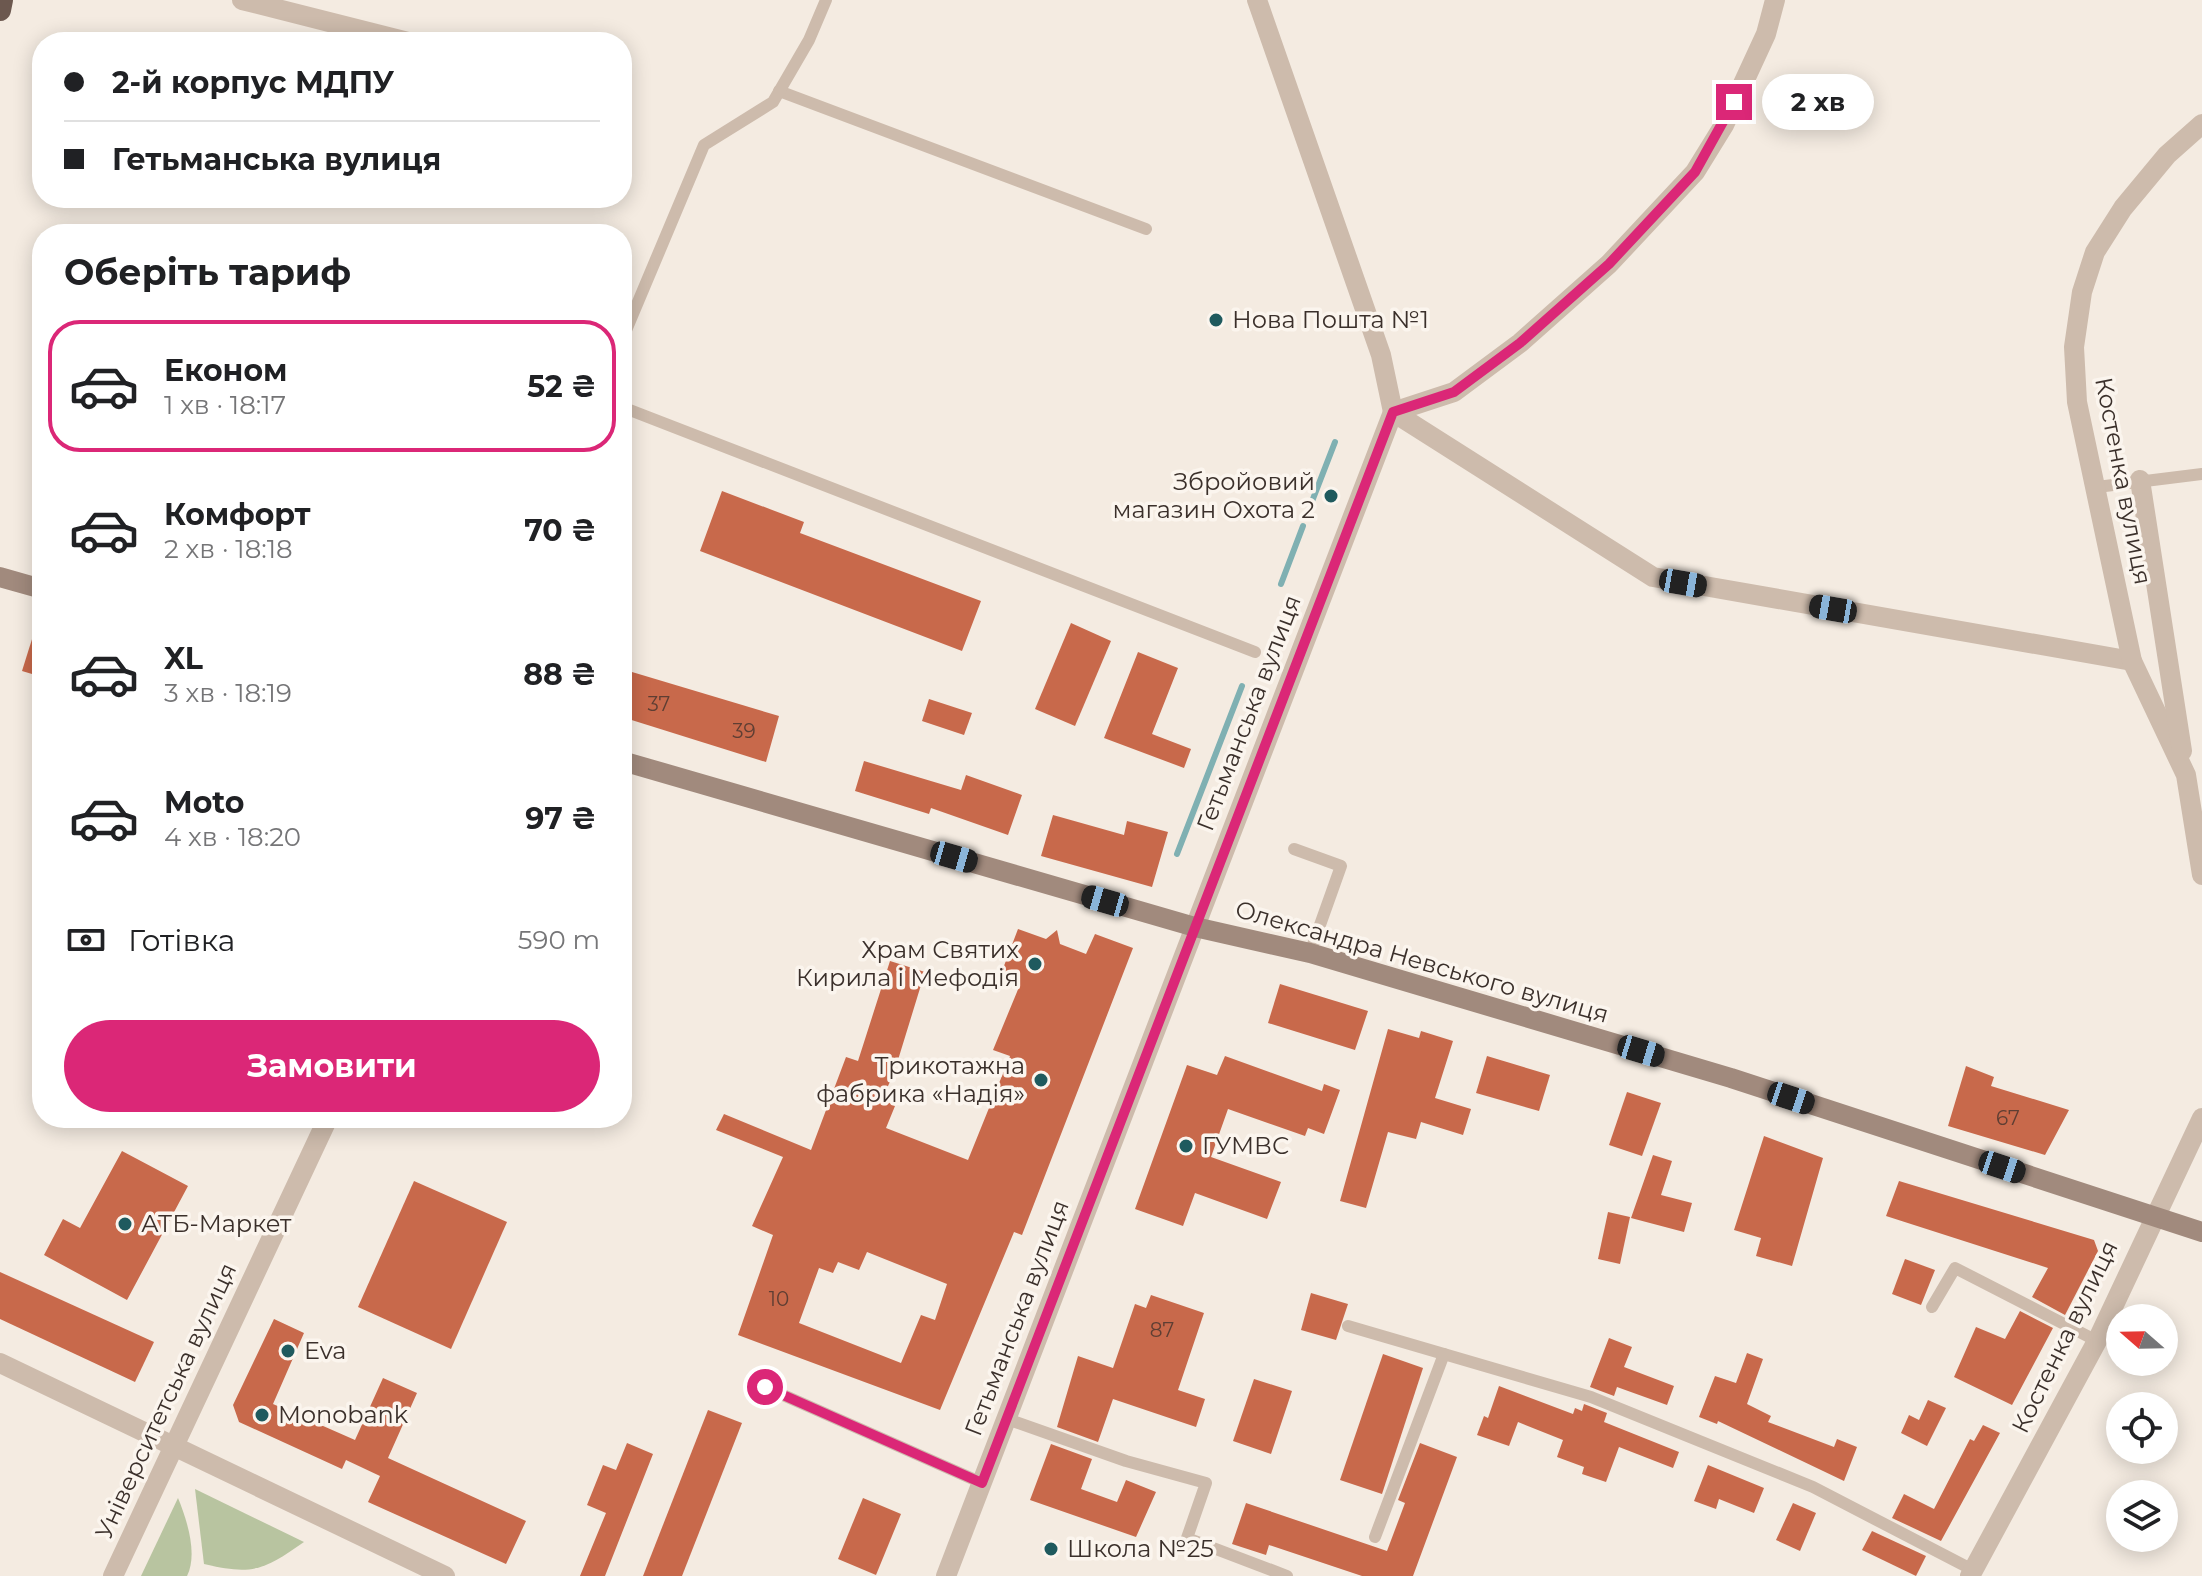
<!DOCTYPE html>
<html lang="uk">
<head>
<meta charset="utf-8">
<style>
  body { margin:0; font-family:Montserrat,sans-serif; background:#f2f2f2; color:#202124; height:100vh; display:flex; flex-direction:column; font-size:30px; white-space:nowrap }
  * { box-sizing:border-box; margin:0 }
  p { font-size:26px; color:#757577 }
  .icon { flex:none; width:44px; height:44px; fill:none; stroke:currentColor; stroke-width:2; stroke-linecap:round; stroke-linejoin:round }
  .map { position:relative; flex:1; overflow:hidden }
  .sheet { position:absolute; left:32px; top:224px; width:600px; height:904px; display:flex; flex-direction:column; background:#fff; border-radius:32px; box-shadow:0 4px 20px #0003 }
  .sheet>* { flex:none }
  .guide { position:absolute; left:32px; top:32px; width:600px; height:176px; border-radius:32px; box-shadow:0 4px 20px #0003; display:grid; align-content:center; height:176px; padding:0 32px; background:#fff }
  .needle { width:52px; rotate:290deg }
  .controls { position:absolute; left:2106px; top:1304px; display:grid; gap:16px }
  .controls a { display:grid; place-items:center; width:72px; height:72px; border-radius:50%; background:#fff; box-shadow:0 4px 20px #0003; font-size:40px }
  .end { position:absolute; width:36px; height:36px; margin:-18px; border:10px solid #db2777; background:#fff; box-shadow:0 0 0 4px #fff }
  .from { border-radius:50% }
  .bubble { position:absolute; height:56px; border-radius:28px; background:#fff; box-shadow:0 4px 20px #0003; font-size:26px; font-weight:700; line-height:56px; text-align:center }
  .car { position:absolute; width:24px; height:48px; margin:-24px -12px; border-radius:10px; box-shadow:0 0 6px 2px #0007; background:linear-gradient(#222 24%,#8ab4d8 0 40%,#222 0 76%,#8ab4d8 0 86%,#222 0) }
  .guide b { display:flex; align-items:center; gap:28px; height:76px; font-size:30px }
  .guide b+b { border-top:2px solid #e0e0e0 }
  .guide i { width:20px; height:20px; background:#202124 }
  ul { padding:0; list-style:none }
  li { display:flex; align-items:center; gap:24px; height:132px; margin:0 16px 12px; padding:0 16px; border:4px solid transparent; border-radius:32px }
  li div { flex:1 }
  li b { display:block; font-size:30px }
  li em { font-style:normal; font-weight:700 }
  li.on { border-color:#db2777 }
  li>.icon { width:72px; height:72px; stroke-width:1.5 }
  h2 { padding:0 32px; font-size:36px; line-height:96px }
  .pay { display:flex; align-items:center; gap:20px; height:88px; padding:0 32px; font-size:30px }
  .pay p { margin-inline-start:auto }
  .action { display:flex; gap:16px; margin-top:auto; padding:16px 32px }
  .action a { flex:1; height:92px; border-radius:48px; background:#db2777; color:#fff; font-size:32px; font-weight:700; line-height:92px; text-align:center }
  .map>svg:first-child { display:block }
  .park { fill:#b8c4a0 }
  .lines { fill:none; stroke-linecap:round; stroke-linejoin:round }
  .stream { stroke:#7fb0b2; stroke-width:6 }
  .building { fill:#c8694b; fill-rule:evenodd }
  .service { stroke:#cdbbac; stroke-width:12 }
  .minor { stroke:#cdbbac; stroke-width:20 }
  .tertiary { stroke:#cdbbac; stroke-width:20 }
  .secondary { stroke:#a18a7d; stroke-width:20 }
  .trunk { stroke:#6c584f; stroke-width:22 }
  .route { stroke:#db2777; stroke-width:10 }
  .poi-dot { fill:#1f5a5e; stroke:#fbf5ee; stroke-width:3 }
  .labels { text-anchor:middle; stroke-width:7; stroke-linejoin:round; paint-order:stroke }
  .number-label { font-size:20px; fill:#5e3e33 }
  .poi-label { font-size:24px; fill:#3b302b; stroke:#fbf5ee; text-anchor:start }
  .street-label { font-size:24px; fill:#3b302b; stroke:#fbf5ee }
</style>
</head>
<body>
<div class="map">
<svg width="2202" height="1576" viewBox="0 0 2202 1576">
  <rect width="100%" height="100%" fill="#f4ebe1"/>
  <g class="park">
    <path d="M195,1489L304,1542C265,1569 254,1576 204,1564Z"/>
    <path d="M178,1498C187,1520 198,1554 187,1576H141Z"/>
  </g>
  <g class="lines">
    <g class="stream">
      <polyline points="1311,504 1335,442"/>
      <polyline points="1281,584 1303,526"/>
      <polyline points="1177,854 1242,686"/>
    </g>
  </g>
  <g class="building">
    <polygon points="722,491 804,522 800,533 981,601 962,651 700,551"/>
    <polygon points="38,620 42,621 42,677 22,671"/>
    <polygon points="1071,623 1111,641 1075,726 1035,709"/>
    <polygon points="1138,652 1178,668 1152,734 1191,749 1184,768 1104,738"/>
    <polygon points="622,669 779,716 766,762 622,717"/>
    <polygon points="929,699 972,713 964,735 922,721"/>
    <polygon points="864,761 961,790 966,775 1022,795 1008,835 931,808 929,814 855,791"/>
    <polygon points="1053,815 1124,835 1127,821 1168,832 1152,887 1041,856"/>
    <path d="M1018,929L1046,939L1057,930L1060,944L1086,954L1095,934L1133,948L1022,1235L1014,1232L940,1410L738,1335L773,1235L752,1226L783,1157L716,1130L724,1114L811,1150L846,1057L858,1061L890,961L925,972L894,1073L882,1099L895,1106L886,1128L968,1160L1010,1056L993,1050L1019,987L999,979ZM867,1252L947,1284L935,1320L921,1315L901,1363L799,1323L819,1268L833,1273L838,1262L859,1270Z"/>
    <polygon points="1280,984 1368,1011 1355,1050 1268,1023"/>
    <polygon points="1388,1029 1419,1038 1421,1031 1453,1041 1435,1098 1471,1109 1463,1135 1421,1122 1416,1139 1388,1132 1366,1208 1340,1201"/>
    <polygon points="1225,1056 1322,1091 1324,1084 1340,1090 1324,1134 1308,1128 1305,1136 1228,1109 1211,1157 1281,1182 1267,1219 1195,1193 1183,1226 1135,1209 1187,1065 1217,1075"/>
    <polygon points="1487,1056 1550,1075 1539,1111 1476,1093"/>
    <polygon points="1966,1066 1994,1077 1991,1086 2069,1110 2045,1155 1948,1126"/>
    <polygon points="1627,1092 1661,1103 1642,1156 1609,1145"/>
    <polygon points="1764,1136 1823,1158 1792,1266 1756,1256 1761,1238 1734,1230"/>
    <polygon points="122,1151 188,1186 127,1300 44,1255 63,1219 80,1228"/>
    <polygon points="1653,1155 1672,1161 1661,1195 1692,1203 1684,1232 1631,1218"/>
    <polygon points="414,1181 507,1222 451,1349 358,1307"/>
    <polygon points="1899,1181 2094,1240 2098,1251 2065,1315 2032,1297 2048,1268 1886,1216"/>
    <polygon points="1608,1212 1630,1217 1620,1264 1598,1259"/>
    <polygon points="1905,1259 1935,1270 1921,1305 1892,1294"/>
    <polygon points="0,1272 154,1342 135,1382 0,1319"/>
    <polygon points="1311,1293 1348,1304 1336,1340 1301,1330"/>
    <polygon points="1151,1295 1204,1313 1178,1390 1205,1399 1196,1427 1113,1399 1098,1442 1057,1427 1078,1356 1113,1368 1135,1304 1146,1308"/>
    <polygon points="2020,1311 2053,1328 2012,1405 1954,1377 1976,1327 2005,1339"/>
    <polygon points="274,1319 304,1333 273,1404 355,1440 383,1378 417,1393 388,1458 526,1521 506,1564 368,1502 380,1476 346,1460 342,1469 239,1422 233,1405"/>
    <polygon points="1609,1338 1632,1347 1624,1367 1674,1386 1667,1405 1617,1387 1614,1396 1590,1387"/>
    <polygon points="1747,1353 1763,1359 1747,1404 1771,1416 1768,1422 1834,1447 1837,1439 1857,1447 1844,1481 1718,1421 1717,1424 1699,1417 1715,1376 1736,1383"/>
    <polygon points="1383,1354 1423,1368 1382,1494 1340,1480"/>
    <polygon points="1254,1379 1292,1391 1271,1454 1233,1441"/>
    <polygon points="1499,1386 1573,1414 1575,1408 1582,1411 1584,1404 1607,1413 1604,1422 1679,1452 1673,1468 1619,1447 1606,1482 1582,1474 1584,1467 1557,1457 1563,1440 1518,1422 1509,1446 1477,1435 1484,1416 1488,1418"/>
    <polygon points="1928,1400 1946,1408 1927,1446 1901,1433 1909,1415 1919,1420"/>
    <polygon points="708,1410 742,1423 682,1576 643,1576"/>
    <polygon points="1983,1425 2000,1433 1941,1541 1892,1518 1904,1494 1934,1509 1970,1439 1974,1441"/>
    <polygon points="627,1443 653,1454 605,1576 580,1576 606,1513 587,1505 603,1465 616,1470"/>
    <polygon points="1420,1443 1457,1457 1413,1576 1362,1576 1269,1545 1266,1555 1232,1544 1246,1503 1387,1551 1405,1503 1398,1500"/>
    <polygon points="1051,1444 1092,1459 1081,1489 1117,1502 1126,1480 1156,1492 1136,1537 1030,1500"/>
    <polygon points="1708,1465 1764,1488 1754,1513 1719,1499 1716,1509 1694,1501"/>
    <polygon points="863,1498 901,1514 876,1575 838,1559"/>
    <polygon points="1793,1503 1816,1513 1800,1551 1776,1540"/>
    <polygon points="1872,1531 1926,1556 1916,1576 1862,1550"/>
  </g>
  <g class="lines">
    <g class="service">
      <polyline points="779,91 1146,229"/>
      <polyline points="622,340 704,145 773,102 809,40 826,0"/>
      <polyline points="622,407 1255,652"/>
      <polyline points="2097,487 2202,474"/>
      <polyline points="1294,849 1341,866 1310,953"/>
      <polyline points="1932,1307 1955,1268 2097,1341"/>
      <polyline points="1348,1326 1591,1397 1813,1487 1973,1570"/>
      <polyline points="765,1387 982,1483"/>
      <polyline points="1007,1419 1126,1461 1206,1483 1187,1538 1287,1576"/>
      <polyline points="1375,1537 1444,1354"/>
    </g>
    <g class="minor">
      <polyline points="242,0 408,42"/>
      <polyline points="1257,0 1381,355 1393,412 1653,577 2132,661"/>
      <polyline points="2202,124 2167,155 2123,208 2095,252 2082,292 2074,347 2077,402 2132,661 2186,775 2202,875"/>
      <polyline points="2140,480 2182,751"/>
      <polyline points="1195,927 1393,412 1454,392 1520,343 1609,264 1695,172 1724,125 1766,34 1775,0"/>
      <polyline points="0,1363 445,1576"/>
      <polyline points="113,1576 328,1118"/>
      <polyline points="1970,1576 2097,1341 2202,1118"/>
    </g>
    <polyline class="tertiary" points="946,1576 1195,927"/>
    <g class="secondary">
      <polyline points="0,577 42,589"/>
      <polyline points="622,761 1195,927 1310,953 1731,1078 2202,1232"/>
    </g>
    <polyline class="trunk" points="0,10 2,0"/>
  </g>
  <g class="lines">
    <polyline class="route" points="765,1387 982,1483 1393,412 1454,392 1520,343 1609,264 1695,172 1734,102"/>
  </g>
  <g class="poi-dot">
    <circle cx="1216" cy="320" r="8"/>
    <circle cx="1331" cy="496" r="8"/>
    <circle cx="1035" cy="964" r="8"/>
    <circle cx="1041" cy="1080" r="8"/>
    <circle cx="1186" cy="1146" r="8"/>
    <circle cx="125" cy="1224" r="8"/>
    <circle cx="288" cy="1351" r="8"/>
    <circle cx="262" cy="1415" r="8"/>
    <circle cx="1051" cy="1549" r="8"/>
  </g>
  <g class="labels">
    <g class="number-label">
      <text x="659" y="711">37</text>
      <text x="744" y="738">39</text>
      <text x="2008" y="1125">67</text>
      <text x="779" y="1306">10</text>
      <text x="1162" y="1337">87</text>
    </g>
    <g class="poi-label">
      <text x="1232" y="328">Нова Пошта №1</text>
      <text x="1315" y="490" text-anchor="end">Збройовий<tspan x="1315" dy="28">магазин Охота 2</tspan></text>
      <text x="1019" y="958" text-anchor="end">Храм Святих<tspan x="1019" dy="28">Кирила і Мефодія</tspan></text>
      <text x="1025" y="1074" text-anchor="end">Трикотажна<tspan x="1025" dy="28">фабрика «Надія»</tspan></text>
      <text x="1202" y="1154">ГУМВС</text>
      <text x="141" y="1232">АТБ-Маркет</text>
      <text x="304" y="1359">Eva</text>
      <text x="278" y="1423">Monobank</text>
      <text x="1067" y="1557">Школа №25</text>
    </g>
    <g class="street-label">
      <text transform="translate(2123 481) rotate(79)" y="8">Костенка вулиця</text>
      <text transform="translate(1249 713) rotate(-69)" y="8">Гетьманська вулиця</text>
      <text transform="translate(1422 962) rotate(16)" y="8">Олександра Невського вулиця</text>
      <text transform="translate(1017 1318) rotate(-69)" y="8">Гетьманська вулиця</text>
      <text transform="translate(2065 1337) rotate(-64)" y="8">Костенка вулиця</text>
      <text transform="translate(166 1401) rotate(-65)" y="8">Університетська вулиця</text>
    </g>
  </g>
</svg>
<div class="controls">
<a><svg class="needle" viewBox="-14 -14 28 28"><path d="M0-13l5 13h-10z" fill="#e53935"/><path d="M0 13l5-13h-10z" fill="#757577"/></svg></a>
<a><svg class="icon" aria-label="locate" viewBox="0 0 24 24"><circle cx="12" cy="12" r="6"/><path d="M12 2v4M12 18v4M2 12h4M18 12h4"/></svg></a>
<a><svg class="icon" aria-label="layers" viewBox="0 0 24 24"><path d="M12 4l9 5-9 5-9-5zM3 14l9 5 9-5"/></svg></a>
</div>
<i class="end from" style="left:765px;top:1387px"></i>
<i class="end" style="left:1734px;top:102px"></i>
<div class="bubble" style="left:1762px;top:74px;width:112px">2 хв</div>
<i class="car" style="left:1683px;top:583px;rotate:100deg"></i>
<i class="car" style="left:1833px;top:609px;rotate:280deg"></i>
<i class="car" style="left:954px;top:857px;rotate:106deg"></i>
<i class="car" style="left:1105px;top:901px;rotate:286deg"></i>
<i class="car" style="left:1641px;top:1051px;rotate:107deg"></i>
<i class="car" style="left:1791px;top:1098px;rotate:108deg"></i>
<i class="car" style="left:2002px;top:1167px;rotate:108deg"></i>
<div class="guide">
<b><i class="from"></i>2-й корпус МДПУ</b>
<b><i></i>Гетьманська вулиця</b>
</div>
<section class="sheet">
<h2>Оберіть тариф</h2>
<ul>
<li class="on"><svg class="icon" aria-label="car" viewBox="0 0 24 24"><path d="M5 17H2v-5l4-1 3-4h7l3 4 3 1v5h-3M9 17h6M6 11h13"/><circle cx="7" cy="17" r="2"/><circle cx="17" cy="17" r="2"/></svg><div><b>Економ</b><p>1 хв · 18:17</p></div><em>52 ₴</em></li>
<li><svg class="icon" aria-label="car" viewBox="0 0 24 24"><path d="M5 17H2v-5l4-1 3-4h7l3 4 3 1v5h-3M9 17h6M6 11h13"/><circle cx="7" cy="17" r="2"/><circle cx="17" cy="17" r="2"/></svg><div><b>Комфорт</b><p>2 хв · 18:18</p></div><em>70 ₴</em></li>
<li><svg class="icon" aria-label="car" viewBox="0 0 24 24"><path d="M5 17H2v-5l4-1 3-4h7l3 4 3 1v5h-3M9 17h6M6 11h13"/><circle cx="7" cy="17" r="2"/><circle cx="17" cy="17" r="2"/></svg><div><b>XL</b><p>3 хв · 18:19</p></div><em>88 ₴</em></li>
<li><svg class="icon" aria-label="car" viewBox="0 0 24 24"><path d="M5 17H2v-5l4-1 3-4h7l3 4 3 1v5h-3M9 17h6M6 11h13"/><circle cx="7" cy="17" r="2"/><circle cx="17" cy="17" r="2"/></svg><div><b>Moto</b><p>4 хв · 18:20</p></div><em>97 ₴</em></li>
</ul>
<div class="pay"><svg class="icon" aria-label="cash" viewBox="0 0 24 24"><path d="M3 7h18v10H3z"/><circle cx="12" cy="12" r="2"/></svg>Готівка<p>590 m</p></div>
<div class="action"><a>Замовити</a></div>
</section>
</div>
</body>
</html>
